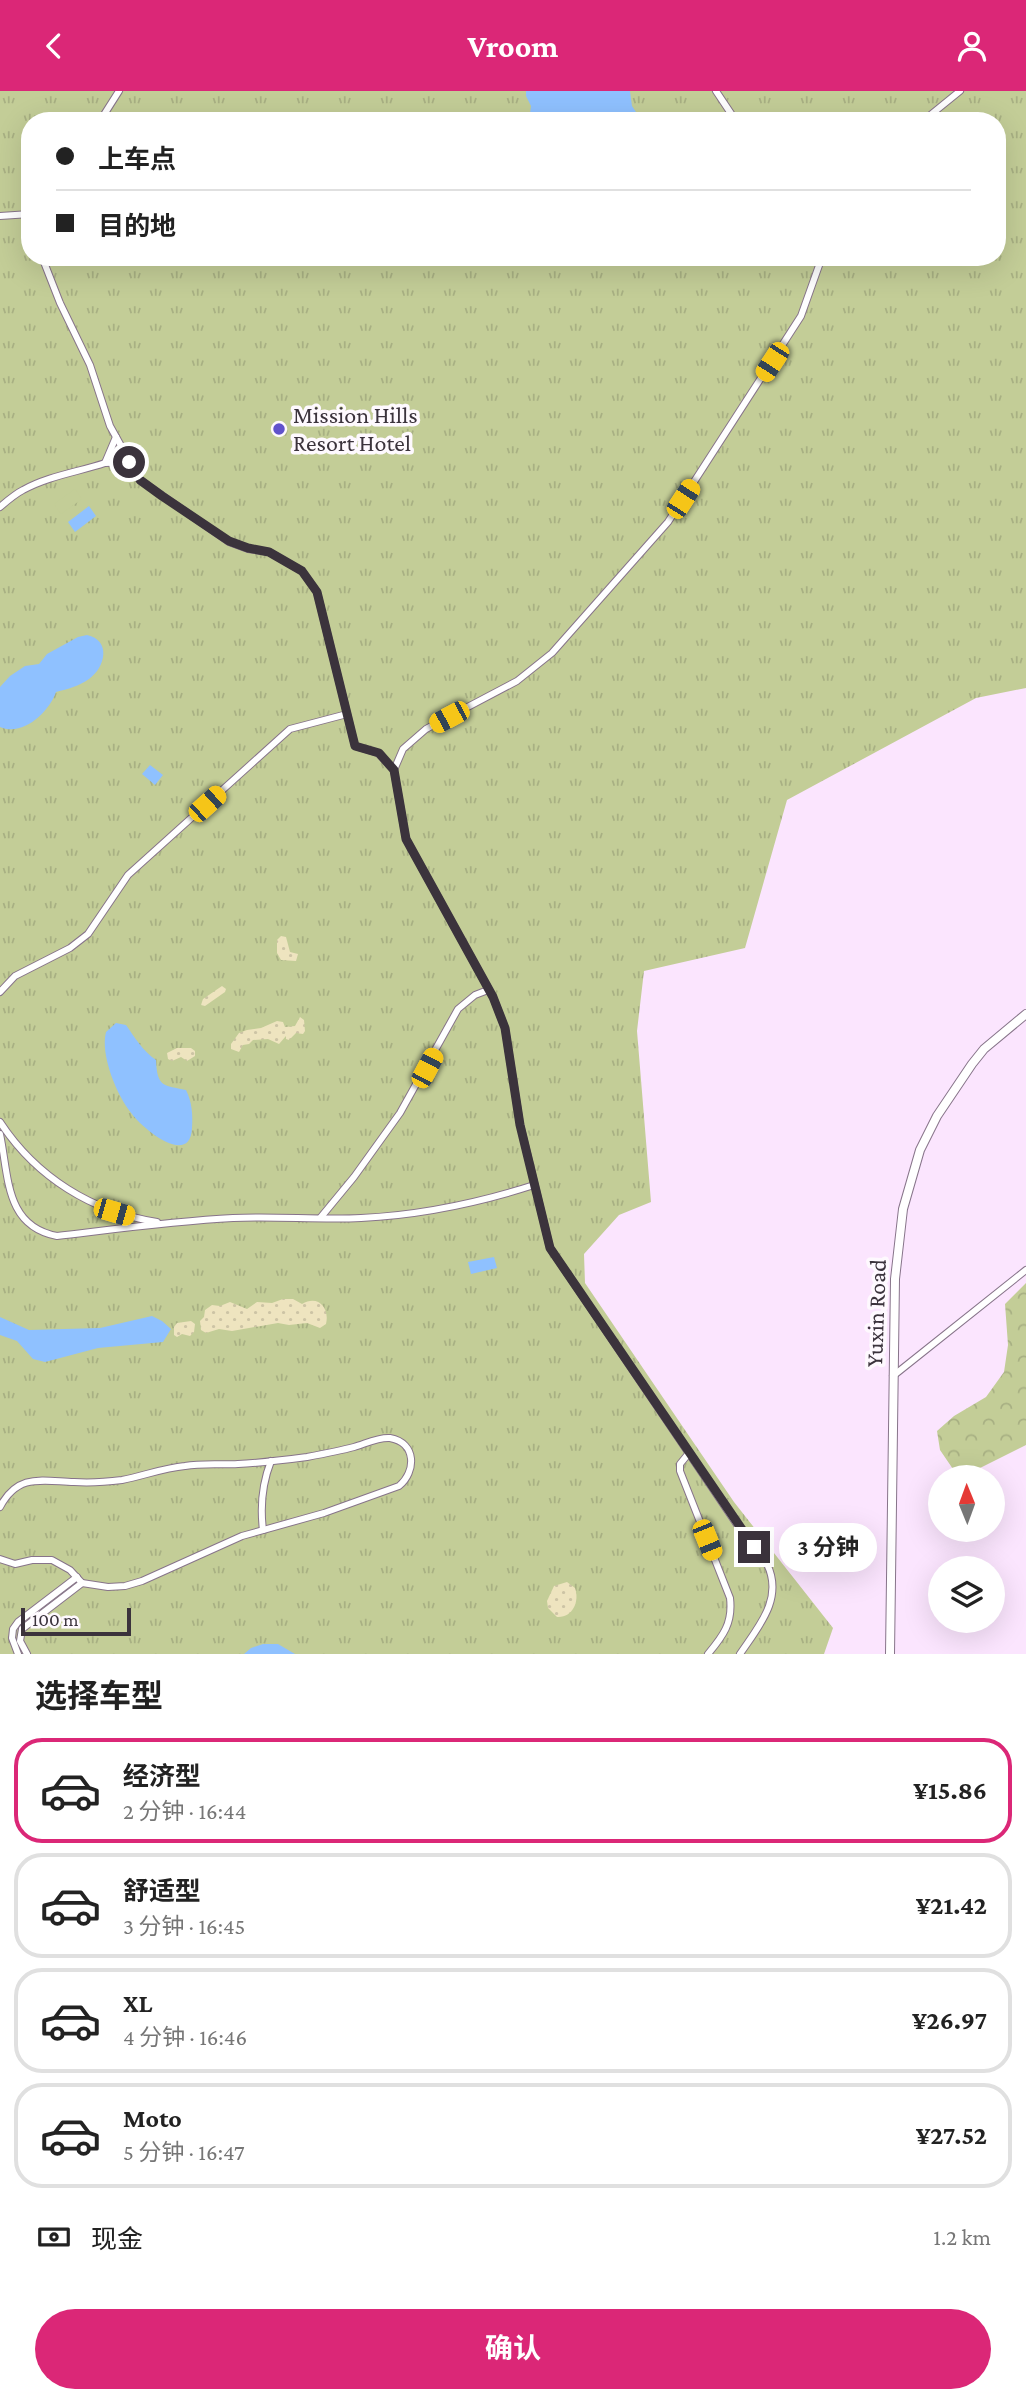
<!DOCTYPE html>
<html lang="zh">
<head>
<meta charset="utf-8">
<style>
  body { margin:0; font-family:"Crimson Pro","Noto Sans SC",serif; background:#f6f6f6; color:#222; height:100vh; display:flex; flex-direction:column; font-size:26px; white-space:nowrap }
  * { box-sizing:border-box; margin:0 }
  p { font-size:23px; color:#767676 }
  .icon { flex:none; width:38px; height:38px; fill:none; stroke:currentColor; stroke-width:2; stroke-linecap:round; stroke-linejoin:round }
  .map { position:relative; height:1563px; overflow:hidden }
  .details { display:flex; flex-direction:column; background:#fff; flex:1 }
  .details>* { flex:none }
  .top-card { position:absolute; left:21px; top:21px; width:985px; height:154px; border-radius:28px; box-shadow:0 7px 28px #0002; display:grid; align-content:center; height:154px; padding:0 35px; background:#fff }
  .needle { width:46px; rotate:359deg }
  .fabs { position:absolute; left:928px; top:1374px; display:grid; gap:14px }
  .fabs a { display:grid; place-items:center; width:77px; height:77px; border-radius:50%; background:#fff; box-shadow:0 7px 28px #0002; font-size:35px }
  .scale { position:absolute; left:21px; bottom:18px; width:110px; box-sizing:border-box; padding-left:7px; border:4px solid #3b333c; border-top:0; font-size:19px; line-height:24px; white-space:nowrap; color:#3b333c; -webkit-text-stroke:5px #fef9fe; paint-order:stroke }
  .end { position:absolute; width:32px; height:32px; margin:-16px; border:9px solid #3b333c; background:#fff; box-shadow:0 0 0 4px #fff }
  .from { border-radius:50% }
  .bubble { position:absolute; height:49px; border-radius:24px; background:#fff; box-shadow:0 7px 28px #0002; font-size:23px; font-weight:700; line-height:49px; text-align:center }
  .car { position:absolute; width:21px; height:42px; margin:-21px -10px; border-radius:9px; box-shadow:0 0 5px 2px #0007; background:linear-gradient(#f5c518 24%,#345 0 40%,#f5c518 0 76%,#345 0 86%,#f5c518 0) }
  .top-card b { display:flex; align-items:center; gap:24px; height:66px; font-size:26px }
  .top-card b+b { border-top:2px solid #e0e0e0 }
  .top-card i { width:18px; height:18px; background:#222 }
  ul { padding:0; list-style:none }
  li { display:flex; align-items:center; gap:21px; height:105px; margin:0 14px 10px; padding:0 21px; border:4px solid #e0e0e0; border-radius:28px }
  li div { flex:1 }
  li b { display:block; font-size:26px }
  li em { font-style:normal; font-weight:700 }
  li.current { border-color:#db2777 }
  li>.icon { width:63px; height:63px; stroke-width:1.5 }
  h2 { padding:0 35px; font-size:32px; line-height:84px }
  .pay { display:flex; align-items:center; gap:18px; height:77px; padding:0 35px; font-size:26px }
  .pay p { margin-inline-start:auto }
  .action { display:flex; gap:14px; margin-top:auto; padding:14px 35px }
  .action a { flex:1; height:80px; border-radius:42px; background:#db2777; color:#fff; font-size:28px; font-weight:700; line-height:80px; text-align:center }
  header { display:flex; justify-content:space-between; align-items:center; height:91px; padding:0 35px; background:#db2777; color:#fff; font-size:32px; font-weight:700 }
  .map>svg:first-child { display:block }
  .grass { fill:url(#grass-tufts); fill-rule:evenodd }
  .forest { fill:url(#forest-crowns) }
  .sand { fill:url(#sand-dots) }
  .garden { fill:#c3cd97 }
  .water { fill:#8fc1ff }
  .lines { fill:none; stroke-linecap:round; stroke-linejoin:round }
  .minor-casing { stroke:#87748a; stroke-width:8 }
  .tertiary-casing { stroke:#87748a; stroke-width:10 }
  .minor { stroke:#fff; stroke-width:6 }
  .tertiary { stroke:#fff; stroke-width:8 }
  .route { stroke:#3b333c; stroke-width:9 }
  .poi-dot { fill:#6052cb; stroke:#fef9fe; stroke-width:2.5 }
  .labels { text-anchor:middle; stroke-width:7; stroke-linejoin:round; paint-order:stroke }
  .poi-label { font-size:24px; fill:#3b333c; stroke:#fef9fe; text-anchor:start }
  .street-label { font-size:24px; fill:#3b333c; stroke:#fef9fe }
</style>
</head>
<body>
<header><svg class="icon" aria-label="back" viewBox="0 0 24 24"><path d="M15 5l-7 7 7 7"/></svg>Vroom<svg class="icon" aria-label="person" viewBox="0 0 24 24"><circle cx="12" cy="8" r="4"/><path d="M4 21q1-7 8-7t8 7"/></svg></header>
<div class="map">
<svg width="1026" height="1563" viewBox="0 0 1026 1563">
  <defs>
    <pattern id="grass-tufts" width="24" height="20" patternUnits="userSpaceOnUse" patternTransform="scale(1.75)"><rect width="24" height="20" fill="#c3cd97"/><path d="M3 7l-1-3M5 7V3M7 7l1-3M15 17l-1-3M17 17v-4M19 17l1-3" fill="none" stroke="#a8b083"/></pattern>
    <pattern id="forest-crowns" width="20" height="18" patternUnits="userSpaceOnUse" patternTransform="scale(1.75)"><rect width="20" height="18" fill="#c3cd97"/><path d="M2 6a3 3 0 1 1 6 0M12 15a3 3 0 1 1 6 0" fill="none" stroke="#a8b083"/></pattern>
    <pattern id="sand-dots" width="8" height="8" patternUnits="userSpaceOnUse" patternTransform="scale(1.75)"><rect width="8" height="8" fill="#eee4bf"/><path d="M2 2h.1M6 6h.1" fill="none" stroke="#cdc4a5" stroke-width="1.8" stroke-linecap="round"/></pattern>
  </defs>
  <rect width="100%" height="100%" fill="#fbe5fe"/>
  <path class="grass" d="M0,0H1026V597L976,607L787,709L745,857L644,880L637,940L651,1111L619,1124L584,1163L585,1192L734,1411L833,1537L824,1563H0ZM30,30H998V166H30Z"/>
  <polygon class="forest" points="1026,1192 1026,1354 978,1378 955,1381 940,1359 937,1340 954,1325 986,1306 1004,1281 1008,1254 1005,1213"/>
  <g class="sand">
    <polygon points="281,845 286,846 290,861 298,863 296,870 281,869 277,862 277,849"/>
    <polygon points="222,895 226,898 225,901 205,915 201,914 203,908"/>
    <polygon points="300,926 304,929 305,940 303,943 296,942 289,949 286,948 286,945 279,953 268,948 253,949 249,953 243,954 239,961 231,958 231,953 239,942 247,939 261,937 277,930 283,931 285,936 295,935"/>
    <polygon points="177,957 191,957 195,960 195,965 187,970 181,966 172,970 168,968 167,962"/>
    <path d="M283,1208H293L302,1213C318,1203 330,1217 326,1233L320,1237L307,1232L289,1234L278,1232L232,1240L219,1238L206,1242L201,1239L200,1230L204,1226L205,1219L212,1214L220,1215L230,1211L247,1218L257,1211L272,1212Z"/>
    <polygon points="191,1230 195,1233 194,1241 190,1245 182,1243 177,1246 174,1244 174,1236 177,1232"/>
    <path d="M567,1491L575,1497C580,1511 572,1527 557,1526L548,1517L547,1510L554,1495Z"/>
  </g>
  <polygon class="garden" points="75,398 82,408 61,423 54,413"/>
  <g class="water">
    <polygon points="526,0 630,0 632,15 642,30 529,30 531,15 526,5"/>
    <polygon points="89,415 96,425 75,441 68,431"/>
    <path d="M87,544C111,549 106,576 89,588C79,595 68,598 56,601C49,621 23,646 0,636V596L10,585L25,575L39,573L47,563L78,546Z"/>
    <polygon points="150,674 163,684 155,694 142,683"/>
    <path d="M116,932L126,934C135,947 143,960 156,969C157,997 164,994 186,999C192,1011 193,1024 192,1037C190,1077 142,1037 132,1023C117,1005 100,964 106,941Z"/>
    <polygon points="494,1166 497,1177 471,1183 468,1171"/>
    <polygon points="152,1225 162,1230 171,1238 163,1251 98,1257 45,1271 33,1268 17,1250 0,1244 0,1226 29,1239 100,1237"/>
    <polygon points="263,1553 278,1553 295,1563 244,1563 251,1557"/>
  </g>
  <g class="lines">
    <g class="minor-casing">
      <g id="minor">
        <polyline points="716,0 736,30"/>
        <polyline points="100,30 119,0"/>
        <polyline points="923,30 960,0"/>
        <polyline points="0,125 30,123"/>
        <polyline points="42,166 60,212 90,274 110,335 140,389 229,451 248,458 269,461 302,480 317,501 355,655 378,662 394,679"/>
        <polyline points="105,372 129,371"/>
        <path d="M0,416C7,410 15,403 23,399C48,385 78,381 105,372L116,346"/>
        <polyline points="0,901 15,885 70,857 88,843 128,784 290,638 347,623"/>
        <path d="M0,1031C36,1086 92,1121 157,1131"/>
        <path d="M0,1043C9,1086 5,1135 57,1145C116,1138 174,1130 233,1127C276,1125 319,1129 361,1127C420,1124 478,1112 534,1094"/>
        <polyline points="321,1126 354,1086 400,1022 458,918 475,904 488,899"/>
        <polyline points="893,1285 1026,1179"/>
        <path d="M689,1362L680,1373V1380L730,1507C733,1532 723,1545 708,1563"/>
        <path d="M0,1416C18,1382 42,1390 74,1391C90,1392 106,1391 122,1389C143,1385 163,1377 185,1375C202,1372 220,1374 238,1373C261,1372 284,1369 307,1366C323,1363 339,1360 354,1356C365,1353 378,1346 390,1347C417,1352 416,1381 399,1395L324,1422L242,1445L142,1490L125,1495L108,1496L82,1492L70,1479L52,1469H32L15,1473L0,1468"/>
        <path d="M263,1439C260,1415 262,1393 271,1370"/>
        <polyline points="18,1563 12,1547 13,1538 18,1531 77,1486"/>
        <polyline points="27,1563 20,1550 22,1538 82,1492"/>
        <path d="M740,1563C758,1536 784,1508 767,1473C761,1461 749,1449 740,1438L550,1157L520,1033L505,937L493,906L406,748L394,679L403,658L426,638L517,590L552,562L668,431L801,225L822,166"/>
      </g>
    </g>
    <g class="tertiary-casing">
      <polyline id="tertiary" points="890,1563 895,1188 903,1118 920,1059 937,1025 972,973 984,958 1026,923"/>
    </g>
    <use href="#minor" class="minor"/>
    <use href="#tertiary" class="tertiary"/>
  </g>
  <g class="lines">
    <polyline class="route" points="129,371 140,389 162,405 229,450 248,457 269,461 302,480 317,501 355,655 379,662 394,679 406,748 493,906 505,937 520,1034 550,1157 754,1456"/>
  </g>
  <circle class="poi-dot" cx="279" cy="338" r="7"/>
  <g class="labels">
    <g class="poi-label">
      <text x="293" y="332">Mission Hills<tspan x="293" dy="28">Resort Hotel</tspan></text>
    </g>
    <g class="street-label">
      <text transform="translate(876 1222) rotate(-88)" y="8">Yuxin Road</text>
    </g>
  </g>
</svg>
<div class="fabs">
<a><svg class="needle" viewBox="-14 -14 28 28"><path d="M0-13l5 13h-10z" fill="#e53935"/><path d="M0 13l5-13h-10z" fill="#767676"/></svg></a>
<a><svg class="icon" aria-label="layers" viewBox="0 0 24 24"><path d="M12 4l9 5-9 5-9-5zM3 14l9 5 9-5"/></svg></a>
</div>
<div class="scale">100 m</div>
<i class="end from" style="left:129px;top:371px"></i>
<i class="end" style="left:754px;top:1456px"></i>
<div class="bubble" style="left:779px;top:1432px;width:98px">3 分钟</div>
<i class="car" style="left:772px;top:271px;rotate:213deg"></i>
<i class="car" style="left:683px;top:408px;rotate:33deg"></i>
<i class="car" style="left:449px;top:626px;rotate:242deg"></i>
<i class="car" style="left:207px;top:713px;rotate:48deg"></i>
<i class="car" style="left:427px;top:977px;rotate:28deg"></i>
<i class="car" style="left:114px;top:1121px;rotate:106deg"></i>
<i class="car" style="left:707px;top:1449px;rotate:158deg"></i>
<div class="top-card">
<b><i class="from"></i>上车点</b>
<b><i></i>目的地</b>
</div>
</div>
<section class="details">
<h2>选择车型</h2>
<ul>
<li class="current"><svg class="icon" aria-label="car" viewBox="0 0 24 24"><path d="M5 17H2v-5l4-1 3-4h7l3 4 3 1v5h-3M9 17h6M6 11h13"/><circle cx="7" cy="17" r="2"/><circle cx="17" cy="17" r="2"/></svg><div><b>经济型</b><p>2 分钟 · 16:44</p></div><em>¥15.86</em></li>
<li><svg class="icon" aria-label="car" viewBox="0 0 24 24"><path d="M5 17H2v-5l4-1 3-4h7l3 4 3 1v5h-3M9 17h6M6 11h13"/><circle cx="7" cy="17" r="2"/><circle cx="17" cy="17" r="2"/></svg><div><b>舒适型</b><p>3 分钟 · 16:45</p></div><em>¥21.42</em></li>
<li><svg class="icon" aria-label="car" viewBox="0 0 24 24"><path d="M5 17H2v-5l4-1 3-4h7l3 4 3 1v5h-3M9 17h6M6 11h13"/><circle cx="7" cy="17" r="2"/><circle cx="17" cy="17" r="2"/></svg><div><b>XL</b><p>4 分钟 · 16:46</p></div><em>¥26.97</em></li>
<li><svg class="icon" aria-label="car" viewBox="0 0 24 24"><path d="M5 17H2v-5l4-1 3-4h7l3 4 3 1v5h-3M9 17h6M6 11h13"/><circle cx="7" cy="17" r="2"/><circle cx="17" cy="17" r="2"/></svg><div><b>Moto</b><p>5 分钟 · 16:47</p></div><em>¥27.52</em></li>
</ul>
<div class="pay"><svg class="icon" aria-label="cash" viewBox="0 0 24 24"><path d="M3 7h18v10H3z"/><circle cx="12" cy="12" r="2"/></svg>现金<p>1.2 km</p></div>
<div class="action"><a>确认</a></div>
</section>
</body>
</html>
